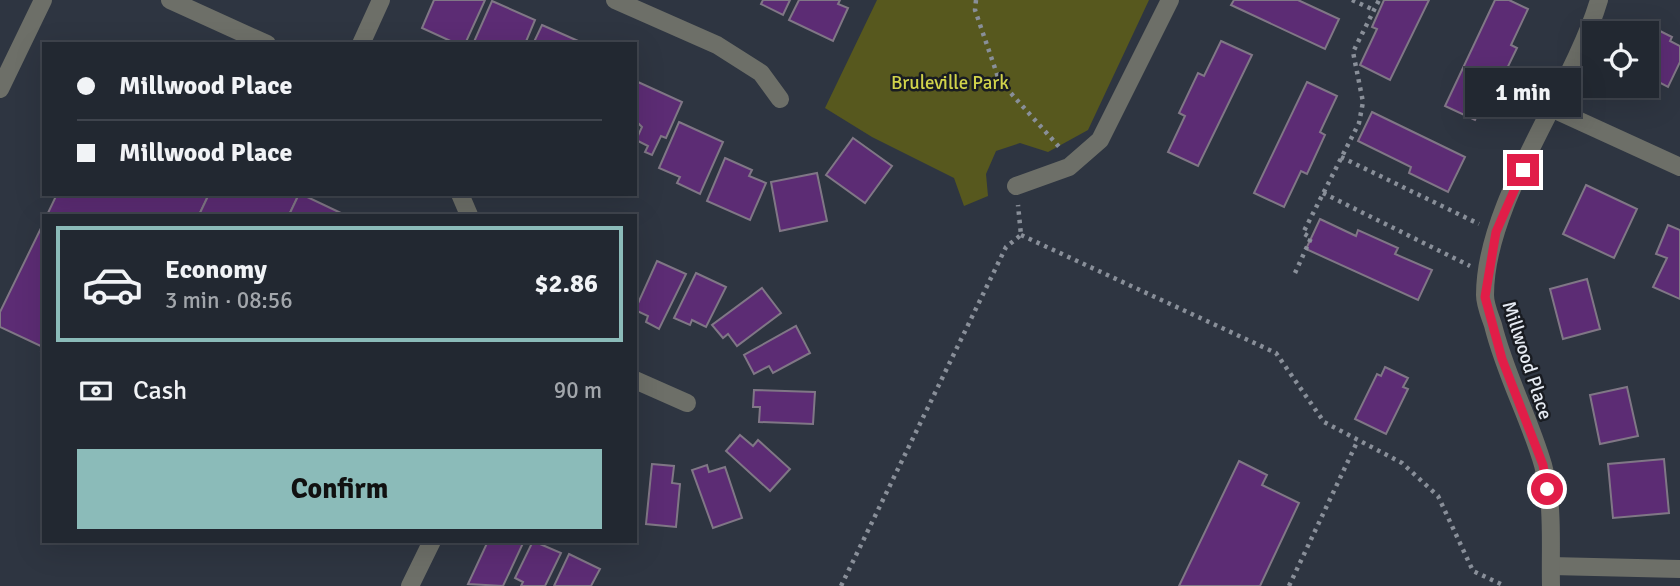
<!DOCTYPE html>
<html lang="en">
<head>
<meta charset="utf-8">
<style>
  body { margin:0; font-family:Signika,sans-serif; background:#2a3039; color:#f1f3f6; height:100vh; display:flex; flex-direction:column; font-size:26px; white-space:nowrap }
  * { box-sizing:border-box; margin:0 }
  p { font-size:23px; color:#a2a6ab }
  .icon { flex:none; width:38px; height:38px; fill:none; stroke:currentColor; stroke-width:2; stroke-linecap:round; stroke-linejoin:round }
  .map { position:relative; flex:1; overflow:hidden }
  .panel { position:absolute; left:42px; top:214px; width:595px; height:329px; display:flex; flex-direction:column; background:#222831; border-radius:0px; box-shadow:0 7px 28px #0002,0 0 0 2px #3f444d }
  .panel>* { flex:none }
  .top-card { position:absolute; left:42px; top:42px; width:595px; height:154px; border-radius:0px; box-shadow:0 7px 28px #0002,0 0 0 2px #3f444d; display:grid; align-content:center; height:154px; padding:0 35px; background:#222831 }
  .tools { position:absolute; left:1582px; top:21px; display:grid; gap:14px }
  .tools a { display:grid; place-items:center; width:77px; height:77px; border-radius:0px; background:#222831; box-shadow:0 7px 28px #0002,0 0 0 2px #3f444d; font-size:35px }
  .end { position:absolute; width:32px; height:32px; margin:-16px; border:9px solid #e11d48; background:#fff; box-shadow:0 0 0 4px #fff }
  .from { border-radius:50% }
  .bubble { position:absolute; height:49px; border-radius:0px; background:#222831; box-shadow:0 7px 28px #0002,0 0 0 2px #3f444d; font-size:23px; font-weight:800; line-height:49px; text-align:center }
  .top-card b { display:flex; align-items:center; gap:24px; height:66px; font-size:26px }
  .top-card b+b { border-top:2px solid #3f444d }
  .top-card i { width:18px; height:18px; background:#f1f3f6 }
  ul { padding:12px 0 0; list-style:none }
  li { display:flex; align-items:center; gap:21px; height:116px; margin:0 14px 10px; padding:0 21px; border:4px solid #3f444d; border-radius:0px }
  li div { flex:1 }
  li b { display:block; font-size:26px }
  li em { font-style:normal; font-weight:800 }
  li.active { border-color:#8bbbb9 }
  li>.icon { width:63px; height:63px; stroke-width:1.5 }
  .pay { display:flex; align-items:center; gap:18px; height:77px; padding:0 35px; font-size:26px }
  .pay p { margin-inline-start:auto }
  .button { display:flex; gap:14px; margin-top:auto; padding:14px 35px }
  .button a { flex:1; height:80px; border-radius:0px; background:#8bbbb9; color:#111; font-size:28px; font-weight:800; line-height:80px; text-align:center }
  .map>svg:first-child { display:block }
  .green { fill:#57581e }
  .building { fill:#5c2c74; stroke:#807786; stroke-width:2 }
  .lines { fill:none; stroke-linecap:round; stroke-linejoin:round }
  .path { stroke:#898f99; stroke-width:4.5; stroke-dasharray:3.5 5; stroke-linecap:butt }
  .minor { stroke:#6d6f68; stroke-width:18 }
  .route { stroke:#e11d48; stroke-width:9 }
  .labels { text-anchor:middle; stroke-width:5; stroke-linejoin:round; paint-order:stroke }
  .park-label { font-size:19px; fill:#d1d34b; stroke:#191c22 }
  .street-label { font-size:19px; fill:#e6ebf3; stroke:#191c22 }
</style>
</head>
<body>
<div class="map">
<svg width="1680" height="586" viewBox="0 0 1680 586">
  <rect width="100%" height="100%" fill="#2e3541"/>
  <polygon class="green" points="877,0 1149,0 1088,130 1048,152 1020,143 996,151 986,174 988,196 964,206 954,178 872,137 825,108"/>
  <g class="building">
    <polygon points="434,0 485,0 465,44 457,44 422,28"/>
    <polygon points="763,0 790,0 783,15 761,4"/>
    <polygon points="799,0 840,0 838,4 848,8 833,41 789,20"/>
    <polygon points="1234,0 1298,0 1339,19 1325,49 1231,5"/>
    <polygon points="1384,0 1429,0 1390,80 1360,65 1377,29 1372,27"/>
    <polygon points="1495,0 1509,0 1528,9 1511,45 1517,48 1498,87 1492,84 1475,120 1445,106"/>
    <polygon points="492,1 535,20 525,44 473,44"/>
    <polygon points="542,25 585,44 533,44"/>
    <polygon points="1650,26 1672,37 1670,41 1680,46 1680,62 1668,87 1647,76 1646,33"/>
    <polygon points="1221,41 1252,55 1198,166 1168,152 1185,116 1179,113 1198,73 1204,76"/>
    <polygon points="638,82 682,102 666,138 661,136 652,155 645,152 648,146 636,140 642,127 635,120"/>
    <polygon points="1307,82 1337,96 1320,132 1325,135 1307,174 1301,171 1284,207 1254,193"/>
    <polygon points="1372,112 1465,157 1448,192 1409,173 1411,167 1358,141"/>
    <polygon points="679,122 723,142 700,194 677,183 680,177 659,168"/>
    <polygon points="853,138 892,166 865,203 826,175"/>
    <polygon points="725,158 752,170 749,176 766,183 750,220 707,201"/>
    <polygon points="817,173 827,221 780,231 771,182"/>
    <polygon points="1586,185 1637,209 1614,258 1563,234"/>
    <polygon points="57,194 209,194 199,215 47,215"/>
    <polygon points="209,194 299,194 289,215 199,215"/>
    <polygon points="299,194 301,194 343,214 289,215"/>
    <polygon points="1320,219 1356,236 1358,230 1398,248 1395,254 1432,270 1418,300 1306,249"/>
    <polygon points="44,222 44,354 41,351 43,347 0,327 0,312"/>
    <polygon points="1668,225 1680,230 1680,299 1653,287 1667,258 1656,254"/>
    <polygon points="657,261 686,274 659,329 646,322 648,316 635,310"/>
    <polygon points="696,273 726,287 706,327 692,320 690,325 674,318"/>
    <polygon points="1587,279 1600,329 1563,339 1550,289"/>
    <polygon points="762,288 781,313 737,346 728,334 723,338 712,325"/>
    <polygon points="796,326 810,353 773,373 769,366 754,374 744,355"/>
    <polygon points="1385,367 1408,378 1403,387 1408,389 1386,434 1355,419 1377,374 1381,376"/>
    <polygon points="1627,387 1638,436 1600,444 1590,395"/>
    <polygon points="754,390 815,392 813,424 759,422 760,407 753,407"/>
    <polygon points="740,435 753,446 758,440 790,469 770,491 726,451"/>
    <polygon points="1664,459 1669,513 1613,518 1608,464"/>
    <polygon points="1239,461 1267,475 1262,485 1299,503 1260,586 1179,586"/>
    <polygon points="652,464 674,466 672,483 680,484 676,527 646,524"/>
    <polygon points="707,465 709,472 725,467 742,518 713,528 692,470"/>
    <polygon points="488,541 524,541 503,586 468,584"/>
    <polygon points="533,541 561,553 545,586 521,586 523,582 515,578"/>
    <polygon points="569,554 600,569 591,586 554,586"/>
  </g>
  <g class="lines">
    <g class="path">
      <polyline points="976,0 975,10 999,80 1061,149"/>
      <polyline points="1352,0 1374,10"/>
      <polyline points="1341,157 1479,224"/>
      <polyline points="1323,193 1470,266"/>
      <polyline points="1021,235 1276,353 1324,422 1402,463 1438,496 1473,571 1505,586"/>
      <polyline points="1295,273 1311,238 1303,233 1359,123 1363,102 1353,52 1379,0"/>
      <polyline points="841,586 1006,247 1021,235 1018,205"/>
      <polyline points="1289,586 1358,440"/>
    </g>
    <g class="minor">
      <polyline points="170,0 267,44"/>
      <polyline points="615,0 717,45 761,73 780,99"/>
      <polyline points="361,44 381,0"/>
      <polyline points="0,89 43,0"/>
      <polyline points="1551,108 1680,167"/>
      <polyline points="1016,186 1069,167 1100,140 1170,0"/>
      <polyline points="460,194 469,215"/>
      <polyline points="635,380 687,403"/>
      <polyline points="1551,566 1680,569"/>
      <polyline points="410,586 432,541"/>
      <path d="M1551,586C1550,545 1554,505 1543,465C1529,417 1505,374 1493,325C1490,316 1485,305 1485,295C1485,201 1572,91 1599,0"/>
    </g>
  </g>
  <g class="lines">
    <polyline class="route" points="1523,170 1496,232 1485,297 1502,359 1543,465 1547,489"/>
  </g>
  <g class="labels">
    <g class="park-label">
      <text x="950" y="89">Bruleville Park</text>
    </g>
    <g class="street-label">
      <text transform="translate(1528 360) rotate(72)" y="7">Millwood Place</text>
    </g>
  </g>
</svg>
<div class="tools">
<a><svg class="icon" aria-label="locate" viewBox="0 0 24 24"><circle cx="12" cy="12" r="6"/><path d="M12 2v4M12 18v4M2 12h4M18 12h4"/></svg></a>
</div>
<i class="end from" style="left:1547px;top:489px"></i>
<i class="end" style="left:1523px;top:170px"></i>
<div class="bubble" style="left:1465px;top:68px;width:116px">1 min</div>
<div class="top-card">
<b><i class="from"></i>Millwood Place</b>
<b><i></i>Millwood Place</b>
</div>
<section class="panel">
<ul>
<li class="active"><svg class="icon" aria-label="car" viewBox="0 0 24 24"><path d="M5 17H2v-5l4-1 3-4h7l3 4 3 1v5h-3M9 17h6M6 11h13"/><circle cx="7" cy="17" r="2"/><circle cx="17" cy="17" r="2"/></svg><div><b>Economy</b><p>3 min · 08:56</p></div><em>$2.86</em></li>
</ul>
<div class="pay"><svg class="icon" aria-label="cash" viewBox="0 0 24 24"><path d="M3 7h18v10H3z"/><circle cx="12" cy="12" r="2"/></svg>Cash<p>90 m</p></div>
<div class="button"><a>Confirm</a></div>
</section>
</div>
</body>
</html>
